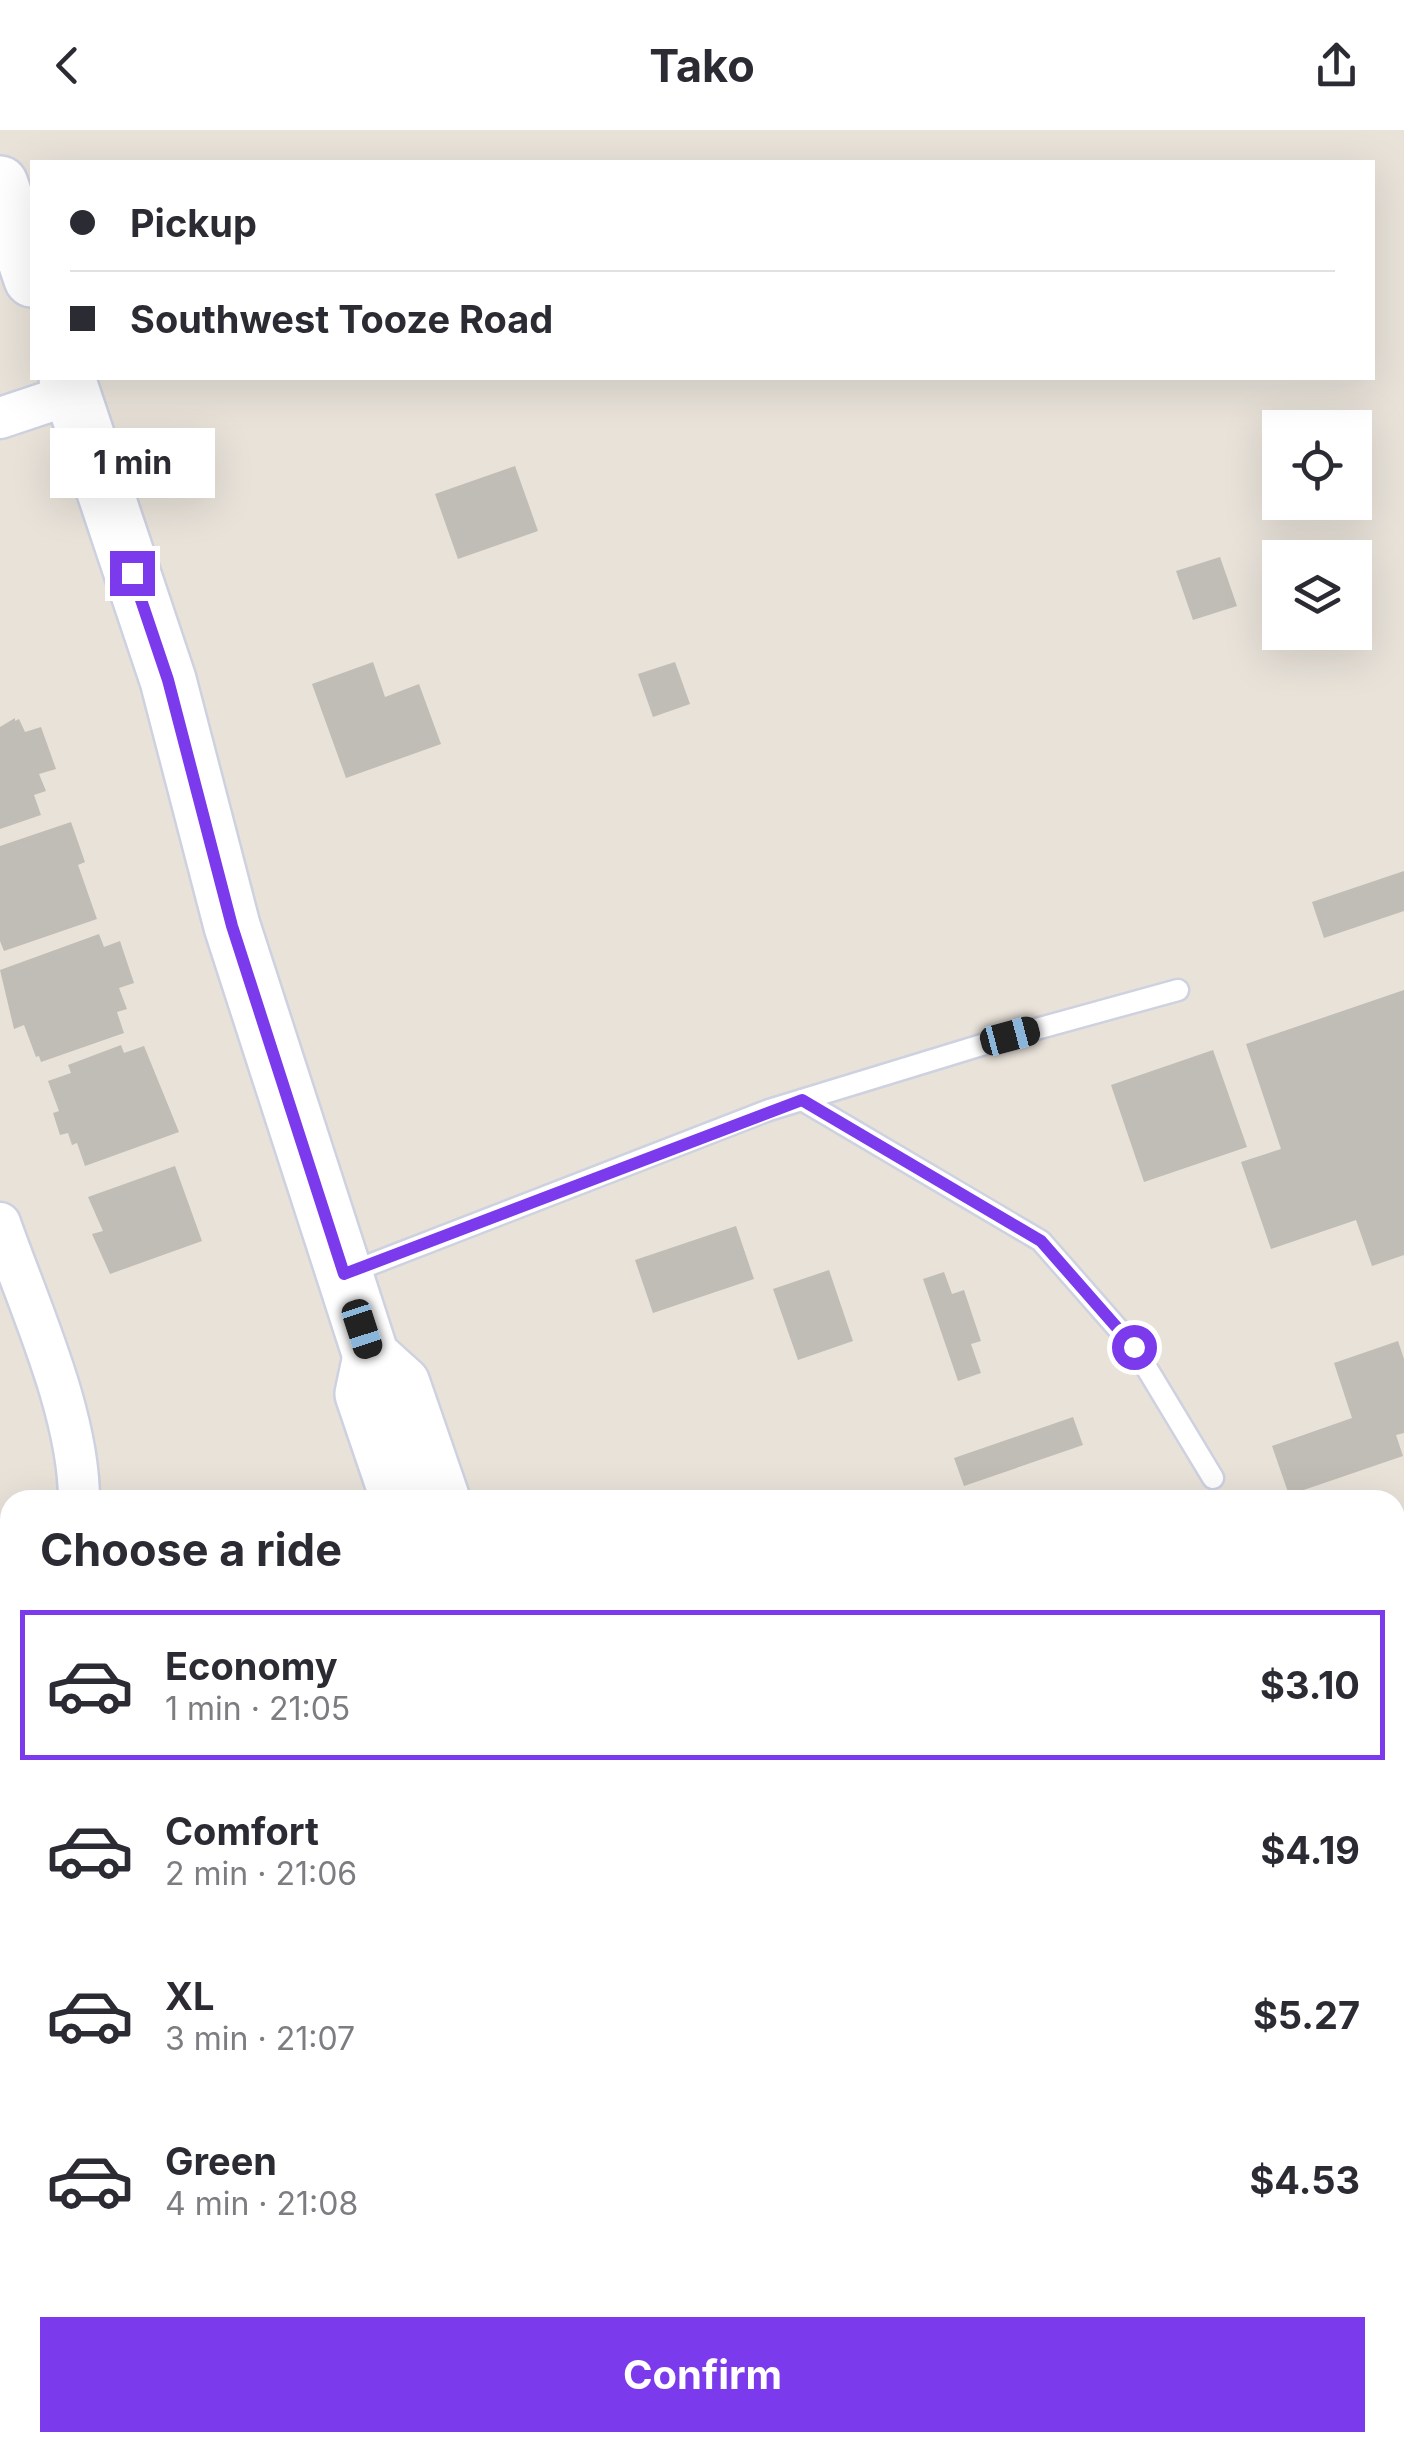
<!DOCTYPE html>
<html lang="en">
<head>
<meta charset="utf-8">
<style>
  body { margin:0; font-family:Inter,sans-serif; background:#f2f2f3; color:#2b2b33; height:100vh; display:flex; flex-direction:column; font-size:38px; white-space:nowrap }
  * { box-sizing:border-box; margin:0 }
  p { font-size:32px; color:#7c7c81 }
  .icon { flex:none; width:55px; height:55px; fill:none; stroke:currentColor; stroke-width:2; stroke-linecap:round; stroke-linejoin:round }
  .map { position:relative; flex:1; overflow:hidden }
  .details { position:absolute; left:0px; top:1360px; width:1405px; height:962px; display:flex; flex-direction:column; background:#fff; border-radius:30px 30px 0 0; box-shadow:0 10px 40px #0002 }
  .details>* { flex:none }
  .top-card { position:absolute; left:30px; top:30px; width:1345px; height:220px; border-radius:0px; box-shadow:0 10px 40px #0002; display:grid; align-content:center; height:220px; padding:0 40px; background:#fff }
  .fabs { position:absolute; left:1262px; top:280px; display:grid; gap:20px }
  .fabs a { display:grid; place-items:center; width:110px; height:110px; border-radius:0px; background:#fff; box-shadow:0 10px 40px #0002; font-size:50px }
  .end { position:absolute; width:45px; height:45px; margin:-22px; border:12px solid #7c3aed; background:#fff; box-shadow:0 0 0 5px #fff }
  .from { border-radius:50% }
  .bubble { position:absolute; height:70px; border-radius:0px; background:#fff; box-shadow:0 10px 40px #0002; font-size:32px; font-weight:700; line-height:70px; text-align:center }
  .car { position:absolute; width:30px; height:60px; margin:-30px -15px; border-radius:12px; box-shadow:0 0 8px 2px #0007; background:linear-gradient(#222 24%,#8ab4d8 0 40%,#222 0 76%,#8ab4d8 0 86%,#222 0) }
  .top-card b { display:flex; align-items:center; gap:35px; height:95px; font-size:38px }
  .top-card b+b { border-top:2px solid #e1e1e2 }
  .top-card i { width:25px; height:25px; background:#2b2b33 }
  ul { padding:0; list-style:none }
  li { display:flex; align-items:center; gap:30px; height:150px; margin:0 20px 15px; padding:0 20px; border:5px solid transparent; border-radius:0px }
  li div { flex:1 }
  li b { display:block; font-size:38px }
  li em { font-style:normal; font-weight:700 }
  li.active { border-color:#7c3aed }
  li>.icon { width:90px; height:90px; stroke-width:1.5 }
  h2 { padding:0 40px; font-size:45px; line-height:120px }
  .primary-button { display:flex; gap:20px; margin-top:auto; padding:20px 40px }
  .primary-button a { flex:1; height:115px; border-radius:0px; background:#7c3aed; color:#fff; font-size:40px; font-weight:700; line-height:115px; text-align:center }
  header { display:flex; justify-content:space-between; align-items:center; height:130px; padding:0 40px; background:#fff; font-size:45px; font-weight:700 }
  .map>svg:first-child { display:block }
  .building { fill:#c0bcb6 }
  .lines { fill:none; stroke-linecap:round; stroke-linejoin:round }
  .lane-casing { stroke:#ced1df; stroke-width:25 }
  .street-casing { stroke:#ced1df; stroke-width:45 }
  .secondary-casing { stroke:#ced1df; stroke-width:60 }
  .path { stroke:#c3c3c3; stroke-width:6; stroke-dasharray:8 5; stroke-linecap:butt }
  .lane { stroke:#fff; stroke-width:20 }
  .street { stroke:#fff; stroke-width:40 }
  .secondary { stroke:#fff; stroke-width:55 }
  .route { stroke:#7c3aed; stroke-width:12 }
</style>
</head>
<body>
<header><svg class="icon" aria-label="back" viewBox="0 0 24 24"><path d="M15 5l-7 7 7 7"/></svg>Tako<svg class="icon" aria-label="share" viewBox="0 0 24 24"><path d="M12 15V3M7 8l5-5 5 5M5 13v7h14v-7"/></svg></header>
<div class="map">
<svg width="1404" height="2322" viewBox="0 0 1404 2322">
  <rect width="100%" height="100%" fill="#e8e2d9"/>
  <g class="building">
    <polygon points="515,336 538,401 458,429 435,364"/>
    <polygon points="1220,427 1237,476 1193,490 1176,441"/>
    <polygon points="373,532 385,567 419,554 441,614 346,648 312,554"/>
    <polygon points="675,532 690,574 653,587 638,544"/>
    <polygon points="15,588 15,591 19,589 25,602 41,597 56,639 39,644 46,661 34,665 41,685 0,699 0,597"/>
    <polygon points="71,692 85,732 78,735 97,789 4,821 0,811 0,716"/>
    <polygon points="1404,741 1404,781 1324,808 1312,772"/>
    <polygon points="99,804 104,817 120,811 134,853 119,858 127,879 117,882 124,903 41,932 39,926 36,927 24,895 14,899 0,840"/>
    <polygon points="1404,860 1404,1125 1372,1136 1356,1090 1271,1119 1241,1032 1281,1019 1246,914"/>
    <polygon points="121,915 124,923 144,916 179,1002 85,1036 77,1013 72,1015 68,1003 60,1005 53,983 59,981 48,951 71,943 68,935"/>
    <polygon points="1213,920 1247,1017 1144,1052 1111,955"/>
    <polygon points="175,1036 202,1111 110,1144 92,1104 103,1101 88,1067"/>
    <polygon points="736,1096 754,1149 653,1183 635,1130"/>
    <polygon points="829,1140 853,1211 798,1230 773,1159"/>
    <polygon points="944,1142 952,1164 964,1160 981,1211 971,1214 981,1243 958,1251 923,1149"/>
    <polygon points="1398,1211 1404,1229 1404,1303 1396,1305 1403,1326 1289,1365 1272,1316 1352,1288 1334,1233"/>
    <polygon points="1073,1287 1083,1315 964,1356 954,1328"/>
    <polygon points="893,1360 897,1370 865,1370 865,1369"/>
    <polygon points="1395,1811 1404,1836 1404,1862 1395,1865"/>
  </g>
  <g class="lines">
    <g class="lane-casing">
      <g id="lane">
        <polyline points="802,970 1041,1111 1134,1217 1213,1348"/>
        <polyline points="346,1144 769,980 1011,906 1178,860"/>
      </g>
    </g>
    <g class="street-casing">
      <g id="street">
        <polyline points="0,288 72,264"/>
        <path d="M0,1093C29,1176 79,1283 79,1370"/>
        <polyline points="0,1469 10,1467"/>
        <polyline points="323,2322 324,2312"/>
      </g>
    </g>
    <g class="secondary-casing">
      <g id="secondary">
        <polyline points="0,54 32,149"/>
        <polyline points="67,248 168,550 232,796 371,1226 402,1254 442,1370"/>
        <polyline points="371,1226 363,1264 399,1370"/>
        <polyline points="740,2312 742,2322"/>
      </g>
    </g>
    <g class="path">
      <polyline points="0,1912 10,1908"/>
      <polyline points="133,2312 136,2322"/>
    </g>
    <use href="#lane" class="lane"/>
    <use href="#street" class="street"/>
    <use href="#secondary" class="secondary"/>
  </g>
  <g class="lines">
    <polyline class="route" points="132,443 168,550 232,796 344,1144 802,970 1041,1111 1134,1217"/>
  </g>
</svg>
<div class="fabs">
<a><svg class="icon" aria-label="locate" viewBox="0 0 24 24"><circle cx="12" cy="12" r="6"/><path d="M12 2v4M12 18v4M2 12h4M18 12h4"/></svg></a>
<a><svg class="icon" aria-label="layers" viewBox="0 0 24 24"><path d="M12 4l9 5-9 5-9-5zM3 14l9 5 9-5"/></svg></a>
</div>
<i class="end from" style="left:1134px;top:1217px"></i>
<i class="end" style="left:132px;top:443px"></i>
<div class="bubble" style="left:50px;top:298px;width:165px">1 min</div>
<i class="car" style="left:1010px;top:906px;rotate:75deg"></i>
<i class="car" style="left:362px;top:1199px;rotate:162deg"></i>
<div class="top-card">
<b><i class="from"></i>Pickup</b>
<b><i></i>Southwest Tooze Road</b>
</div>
<section class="details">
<h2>Choose a ride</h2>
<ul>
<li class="active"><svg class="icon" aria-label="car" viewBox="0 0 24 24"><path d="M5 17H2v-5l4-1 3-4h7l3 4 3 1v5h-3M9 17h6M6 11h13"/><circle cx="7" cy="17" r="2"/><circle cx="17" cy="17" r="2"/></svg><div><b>Economy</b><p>1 min · 21:05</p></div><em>$3.10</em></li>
<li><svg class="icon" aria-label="car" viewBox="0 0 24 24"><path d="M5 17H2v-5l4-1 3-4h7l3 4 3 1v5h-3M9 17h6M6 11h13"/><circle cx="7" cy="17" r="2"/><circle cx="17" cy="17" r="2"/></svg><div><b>Comfort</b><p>2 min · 21:06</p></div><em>$4.19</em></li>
<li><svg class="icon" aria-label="car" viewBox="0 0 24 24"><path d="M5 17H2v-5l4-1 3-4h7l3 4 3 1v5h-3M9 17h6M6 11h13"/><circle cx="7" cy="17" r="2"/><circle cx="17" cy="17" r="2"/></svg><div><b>XL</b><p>3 min · 21:07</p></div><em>$5.27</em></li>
<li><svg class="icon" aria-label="car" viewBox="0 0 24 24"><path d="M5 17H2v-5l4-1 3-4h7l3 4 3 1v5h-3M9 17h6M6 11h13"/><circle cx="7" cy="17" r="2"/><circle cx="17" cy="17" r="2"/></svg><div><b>Green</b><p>4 min · 21:08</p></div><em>$4.53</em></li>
</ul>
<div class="primary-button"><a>Confirm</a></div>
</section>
</div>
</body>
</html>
